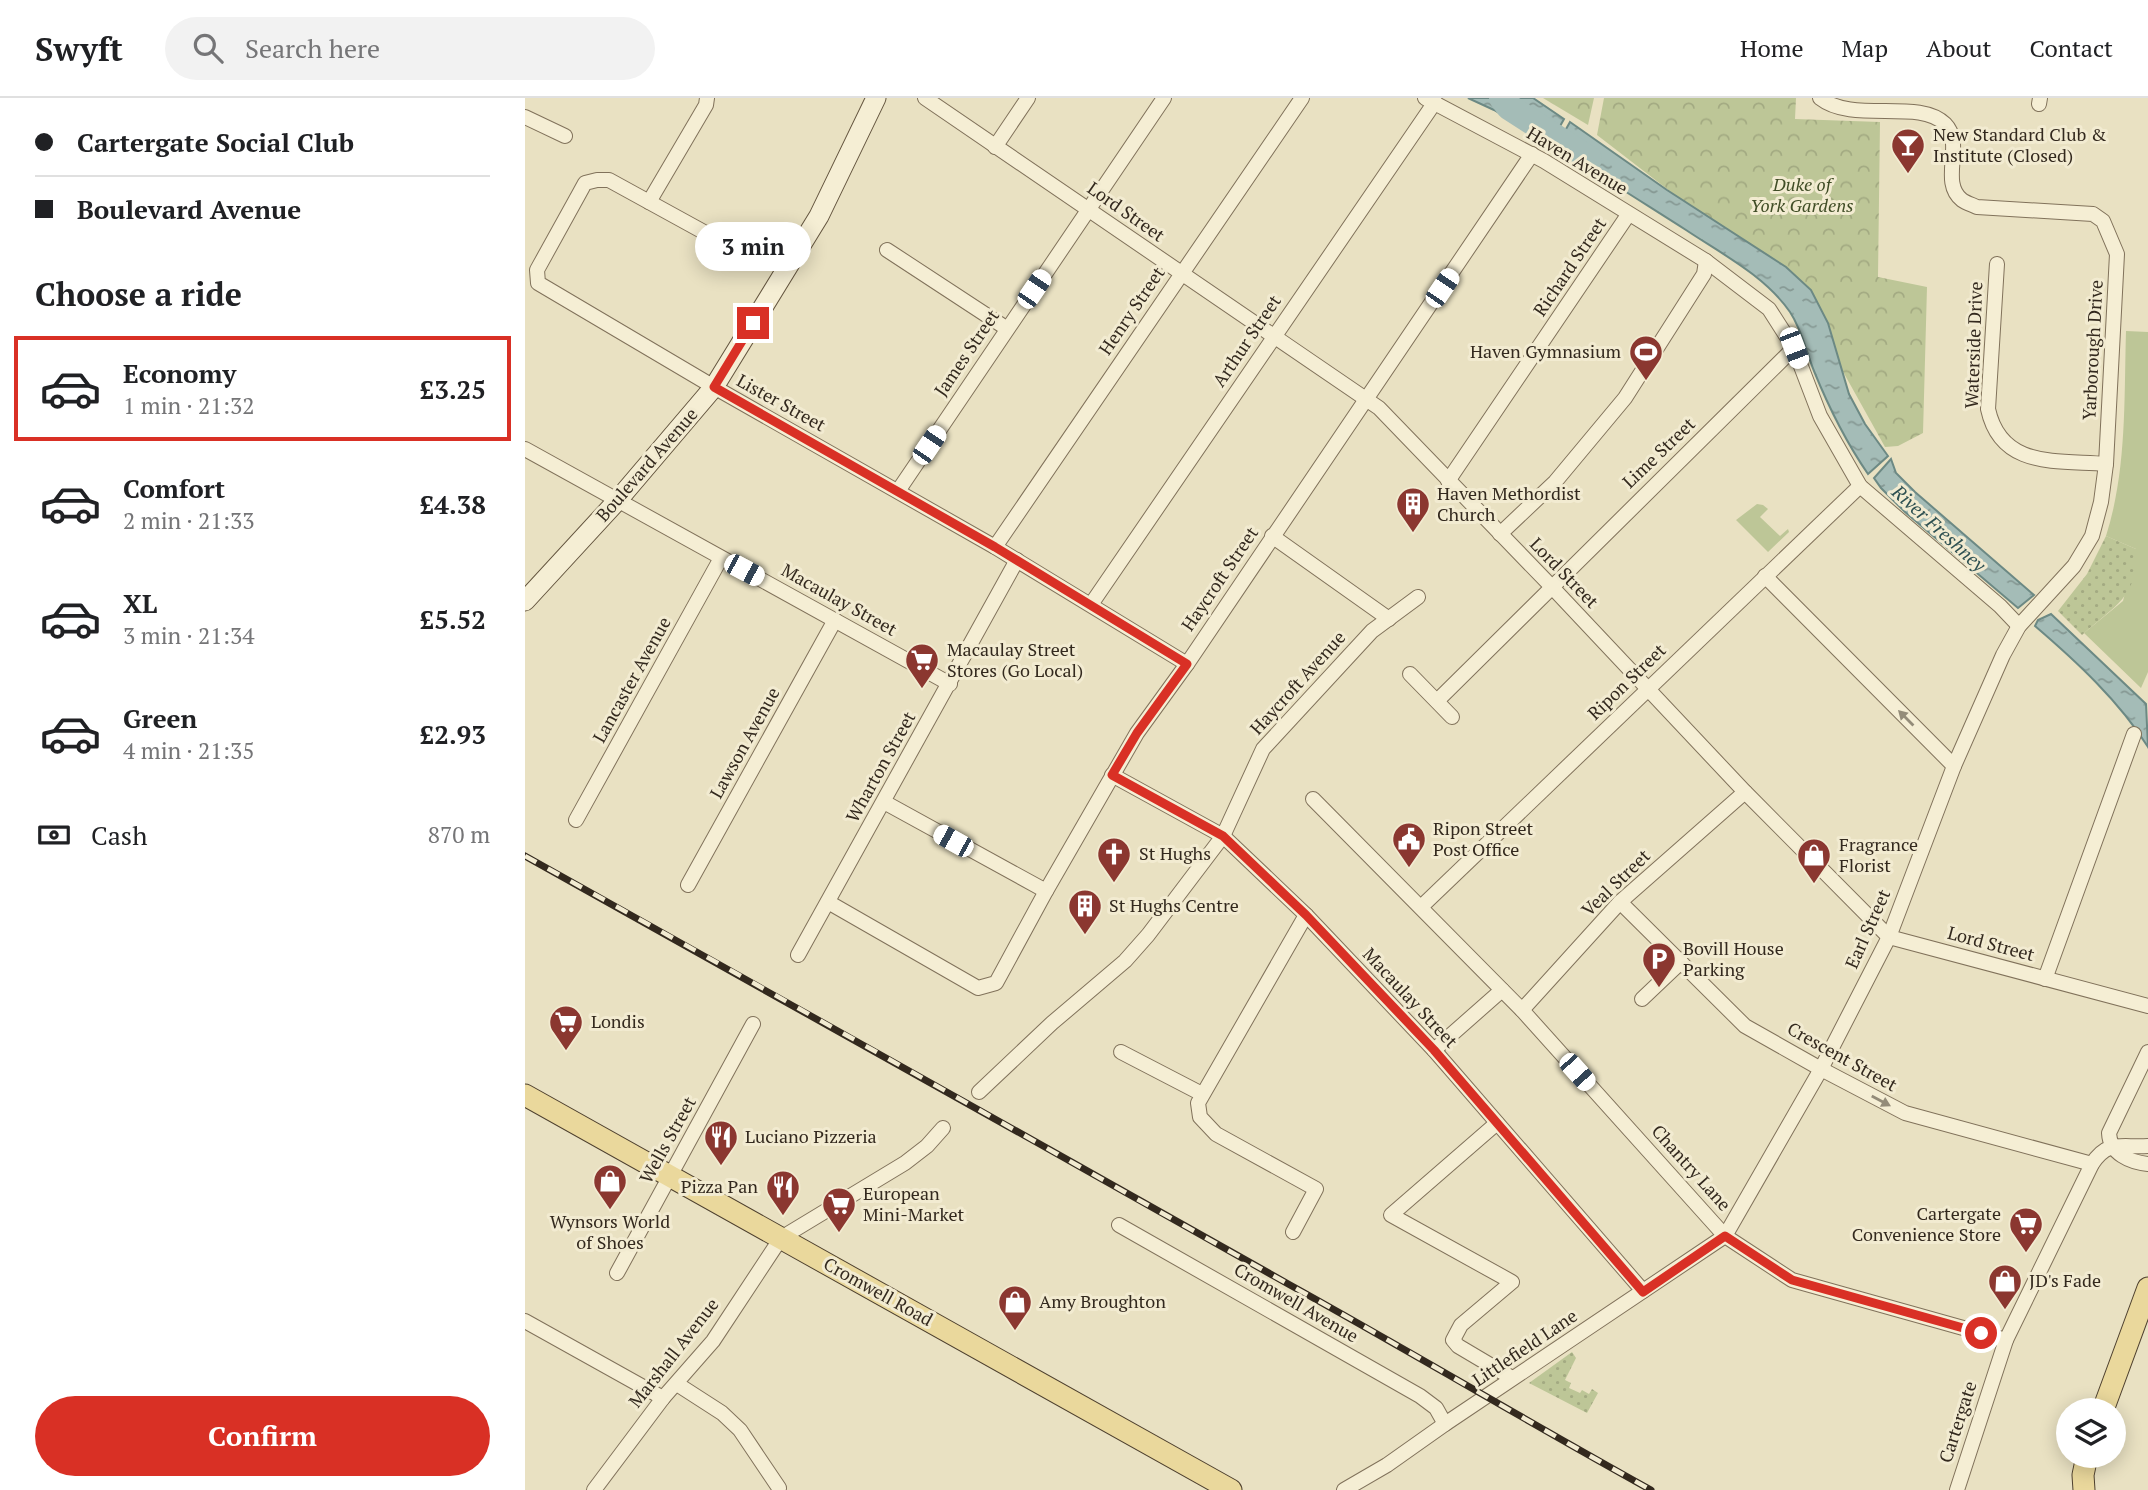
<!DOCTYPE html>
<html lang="en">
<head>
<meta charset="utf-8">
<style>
  body { margin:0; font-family:"PT Serif",serif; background:#f2f2f2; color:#202124; height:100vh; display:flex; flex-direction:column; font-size:26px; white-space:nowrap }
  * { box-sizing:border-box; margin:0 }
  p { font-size:23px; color:#757577 }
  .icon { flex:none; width:38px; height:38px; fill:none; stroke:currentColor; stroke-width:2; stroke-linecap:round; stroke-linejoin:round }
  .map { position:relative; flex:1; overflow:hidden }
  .panel { display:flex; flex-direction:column; background:#fff; width:525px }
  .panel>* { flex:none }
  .top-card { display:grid; align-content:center; height:154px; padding:0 35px; background:#fff }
  .fabs { position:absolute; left:1531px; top:1300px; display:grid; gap:14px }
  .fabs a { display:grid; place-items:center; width:70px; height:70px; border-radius:50%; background:#fff; box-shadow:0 4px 18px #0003; font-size:35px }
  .end { position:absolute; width:32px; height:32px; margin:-16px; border:9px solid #d93025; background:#fff; box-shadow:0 0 0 4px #fff }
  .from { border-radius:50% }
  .bubble { position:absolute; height:49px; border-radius:24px; background:#fff; box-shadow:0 4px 18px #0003; font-size:23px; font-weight:800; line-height:49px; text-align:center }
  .car { position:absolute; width:21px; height:42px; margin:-21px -10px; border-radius:9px; box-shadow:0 0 5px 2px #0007; background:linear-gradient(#fff 24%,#345 0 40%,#fff 0 76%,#345 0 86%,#fff 0) }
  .top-card b { display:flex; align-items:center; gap:24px; height:66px; font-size:26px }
  .top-card b+b { border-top:2px solid #e0e0e0 }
  .top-card i { width:18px; height:18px; background:#202124 }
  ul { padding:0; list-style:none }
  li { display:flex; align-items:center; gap:21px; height:105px; margin:0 14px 10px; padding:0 21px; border:4px solid transparent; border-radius:0px }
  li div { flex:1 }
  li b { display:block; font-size:26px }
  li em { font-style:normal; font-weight:800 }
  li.selected { border-color:#d93025 }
  li>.icon { width:63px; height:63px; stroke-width:1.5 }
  h2 { padding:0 35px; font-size:32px; line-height:84px }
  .pay { display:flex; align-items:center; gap:18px; height:77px; padding:0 35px; font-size:26px }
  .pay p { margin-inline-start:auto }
  .action { display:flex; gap:14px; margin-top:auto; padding:14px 35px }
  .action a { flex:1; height:80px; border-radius:42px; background:#d93025; color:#fff; font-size:28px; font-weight:800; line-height:80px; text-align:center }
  header { display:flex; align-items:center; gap:42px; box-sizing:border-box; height:98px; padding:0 35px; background:#fff; border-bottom:2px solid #e0e0e0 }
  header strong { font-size:33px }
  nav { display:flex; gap:38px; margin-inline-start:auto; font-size:24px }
  .search { width:490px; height:63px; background:#f2f2f2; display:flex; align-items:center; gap:18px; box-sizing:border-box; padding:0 24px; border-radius:38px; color:#757577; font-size:26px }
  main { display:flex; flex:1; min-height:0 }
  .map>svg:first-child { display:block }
  .grass { fill:#bdc697 }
  .park { fill:url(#park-crowns) }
  .garden { fill:url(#garden-dots) }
  .water { fill:url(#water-ripples); stroke:#6c8984; stroke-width:2 }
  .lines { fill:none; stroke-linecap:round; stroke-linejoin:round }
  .river { stroke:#a4bcb7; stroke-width:26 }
  .street-casing { stroke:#81725b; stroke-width:16 }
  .secondary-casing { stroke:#63543e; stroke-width:21 }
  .primary-casing { stroke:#4f412f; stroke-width:23 }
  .street { stroke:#f5eed4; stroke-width:14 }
  .secondary { stroke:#f5eed4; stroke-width:19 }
  .primary { stroke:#ead89c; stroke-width:21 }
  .rail-casing { stroke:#33291e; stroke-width:7 }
  .rail { stroke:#f2ebd1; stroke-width:4.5; stroke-dasharray:13; stroke-linecap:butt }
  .oneway { fill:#948c79 }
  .route { stroke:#d93025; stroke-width:9 }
  .labels { text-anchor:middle; stroke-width:6; stroke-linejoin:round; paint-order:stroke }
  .poi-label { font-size:18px; fill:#33291e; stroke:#f2ebd1; text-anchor:start }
  .street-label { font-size:18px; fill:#33291e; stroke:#f2ebd1 }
  .park-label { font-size:18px; font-style:italic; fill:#404d26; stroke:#f2ebd1 }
  .water-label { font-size:19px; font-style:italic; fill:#2e5051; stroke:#f2ebd1 }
</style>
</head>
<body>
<header>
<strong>Swyft</strong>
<div class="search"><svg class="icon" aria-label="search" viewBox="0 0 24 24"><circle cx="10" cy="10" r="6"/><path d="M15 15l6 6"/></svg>Search here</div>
<nav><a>Home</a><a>Map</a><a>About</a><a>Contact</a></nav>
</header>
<main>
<section class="panel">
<div class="top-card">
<b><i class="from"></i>Cartergate Social Club</b>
<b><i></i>Boulevard Avenue</b>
</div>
<h2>Choose a ride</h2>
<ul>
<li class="selected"><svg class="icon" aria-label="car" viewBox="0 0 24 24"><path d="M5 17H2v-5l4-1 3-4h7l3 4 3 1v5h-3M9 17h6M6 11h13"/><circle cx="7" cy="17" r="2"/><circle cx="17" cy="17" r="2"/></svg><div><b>Economy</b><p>1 min · 21:32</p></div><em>£3.25</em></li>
<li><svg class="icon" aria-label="car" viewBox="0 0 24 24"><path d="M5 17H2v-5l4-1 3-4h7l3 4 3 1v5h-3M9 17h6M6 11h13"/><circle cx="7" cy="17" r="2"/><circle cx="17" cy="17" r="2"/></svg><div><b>Comfort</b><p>2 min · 21:33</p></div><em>£4.38</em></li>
<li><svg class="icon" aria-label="car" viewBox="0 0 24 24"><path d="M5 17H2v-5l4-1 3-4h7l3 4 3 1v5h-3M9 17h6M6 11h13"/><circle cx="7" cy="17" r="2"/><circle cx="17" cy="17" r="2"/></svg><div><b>XL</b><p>3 min · 21:34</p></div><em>£5.52</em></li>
<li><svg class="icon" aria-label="car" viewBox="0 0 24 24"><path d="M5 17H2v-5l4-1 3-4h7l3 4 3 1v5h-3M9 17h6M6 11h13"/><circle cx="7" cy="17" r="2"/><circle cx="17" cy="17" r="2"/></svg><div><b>Green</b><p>4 min · 21:35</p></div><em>£2.93</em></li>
</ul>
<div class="pay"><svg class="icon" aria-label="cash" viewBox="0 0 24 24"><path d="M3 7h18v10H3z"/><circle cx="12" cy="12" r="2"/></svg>Cash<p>870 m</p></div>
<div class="action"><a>Confirm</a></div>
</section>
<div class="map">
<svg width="1623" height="1392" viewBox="0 0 1623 1392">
  <defs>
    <pattern id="park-crowns" width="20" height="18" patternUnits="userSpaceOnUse" patternTransform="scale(1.75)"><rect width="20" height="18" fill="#bdc697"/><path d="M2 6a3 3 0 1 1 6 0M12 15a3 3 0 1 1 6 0" fill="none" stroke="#a3aa82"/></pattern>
    <pattern id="garden-dots" width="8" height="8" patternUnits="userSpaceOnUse" patternTransform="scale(1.75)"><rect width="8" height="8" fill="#bdc697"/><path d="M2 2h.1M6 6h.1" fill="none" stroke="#a3aa82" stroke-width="1.8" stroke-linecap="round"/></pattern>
    <pattern id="water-ripples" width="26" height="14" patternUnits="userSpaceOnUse" patternTransform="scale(1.75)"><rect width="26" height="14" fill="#a4bcb7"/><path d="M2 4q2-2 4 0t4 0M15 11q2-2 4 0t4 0" fill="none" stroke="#869994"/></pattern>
  </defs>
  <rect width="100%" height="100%" fill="#e9e1c2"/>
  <g class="grass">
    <path d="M1601,233L1623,234V574L1616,590L1559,535L1598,503L1611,451L1581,438C1602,372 1599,302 1601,233Z"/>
    <polygon points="1232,406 1238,407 1243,411 1235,419 1255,438 1263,431 1264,434 1243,454 1211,422"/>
  </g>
  <g class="park">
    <polygon points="1018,0 1069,0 1063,27"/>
    <polygon points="1079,0 1271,0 1270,21 1355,24 1353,179 1402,189 1398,335 1373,348 1360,349 1272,191 1072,37"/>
  </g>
  <g class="garden">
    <path d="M1581,438L1611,451C1614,499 1589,508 1557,537L1533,513L1562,476Z"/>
    <polygon points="1047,1254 1051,1260 1040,1282 1046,1285 1044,1290 1055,1295 1057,1292 1064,1296 1067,1291 1073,1295 1062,1315 1004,1285"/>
  </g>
  <g class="water">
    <polygon points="943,0 1008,0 1039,21 1025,46 969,12"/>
    <path d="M1045,24L1142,92L1261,169L1286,192L1303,225L1324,296L1340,326L1363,358L1343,376C1321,344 1304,310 1289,273C1281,253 1277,232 1265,214C1240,178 1197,156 1161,132C1117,104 1074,77 1031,49Z"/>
    <polygon points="1366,361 1371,375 1390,394 1509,497 1493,510 1380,414 1356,390 1349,380"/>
    <path d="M1526,516L1621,606L1623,649C1594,603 1552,564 1510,528L1513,522Z"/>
  </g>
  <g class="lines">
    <polyline class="river" points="977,0 984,9 1064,61"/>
    <g class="street-casing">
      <g id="street">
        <polyline points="400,0 854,310 1026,488 1220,694 1364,839 1623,908"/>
        <polyline points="900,0 1019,63 1181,163 1244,211 1269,250 1295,318 1335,388 1475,508 1494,528"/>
        <polyline points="1514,6 1515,0"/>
        <polyline points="0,19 40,38"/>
        <polyline points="470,49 503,0"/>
        <polyline points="124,104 181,7 182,0"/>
        <polyline points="186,138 84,82 72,82 60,85 54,96 12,172 13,185 189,289 470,449 662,566"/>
        <polyline points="362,152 481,230"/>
        <path d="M1472,166L1463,311C1476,371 1532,362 1581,366"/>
        <polyline points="0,351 425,586"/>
        <polyline points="923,383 1103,117"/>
        <polyline points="373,393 639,0"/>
        <polyline points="975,436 1030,384 1100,300 1179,176 1181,163"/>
        <polyline points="747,438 864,521"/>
        <polyline points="470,449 777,0"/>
        <polyline points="1240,478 1429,668"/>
        <polyline points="567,505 910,4"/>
        <polyline points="885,576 927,619"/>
        <polyline points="912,603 1269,250"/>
        <polyline points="587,677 698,738 781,817 909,952 1118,1193"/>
        <polyline points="788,701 997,912 1200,1138 1267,1182 1481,1242"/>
        <polyline points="359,704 521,793"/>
        <polyline points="51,722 196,460"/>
        <polyline points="163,787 310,522"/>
        <polyline points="303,804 453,890 471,885 521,793 612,635 662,566 1007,56"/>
        <polyline points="1095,804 1220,928 1296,971 1380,1015 1567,1066"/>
        <polyline points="896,809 1335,388"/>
        <polyline points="273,857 492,462"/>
        <polyline points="1520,881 1609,636"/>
        <polyline points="1117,901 1156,864"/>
        <polyline points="997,912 1095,804 1220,694"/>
        <polyline points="909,952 977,892"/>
        <polyline points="596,954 677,996"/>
        <path d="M1623,954L1584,1035C1585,1056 1605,1064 1623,1066"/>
        <polyline points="454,994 527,925 600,863 623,837 698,738 738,651 847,533 893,499"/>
        <polyline points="972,1025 866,1117 987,1184 936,1227 928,1242 933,1248 987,1280"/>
        <polyline points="594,1127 895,1298 911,1310 920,1326"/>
        <polyline points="768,1134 791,1091 691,1036 675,1019 673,1005 781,817"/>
        <polyline points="92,1175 228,926"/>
        <polyline points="0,1223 138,1300"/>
        <polyline points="152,1286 197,1315 215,1332 254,1390"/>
        <polyline points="69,1392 138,1300 188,1243 256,1140 380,1065 402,1048 418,1030"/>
        <path d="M819,1392L862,1367L920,1326L1200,1138L1296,971L1364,839L1429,668L1478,557L1494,528L1549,468L1567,438L1576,404L1581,366L1592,156L1578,123L1568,116L1452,109C1448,107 1441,105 1437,102C1414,84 1440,46 1420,26C1394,0 1328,26 1295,0"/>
        <path d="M1432,1392L1481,1242L1567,1066C1583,1041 1597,1050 1623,1048"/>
      </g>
    </g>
    <g class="secondary-casing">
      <polyline id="secondary" points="0,503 92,403 189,289 294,118 351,0"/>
    </g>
    <g class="primary-casing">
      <g id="primary">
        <polyline points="0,997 706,1392"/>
        <polyline points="1578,1312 1623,1190"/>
        <polyline points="1559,1392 1558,1377 1562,1358"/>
      </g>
    </g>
    <use href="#street" class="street"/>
    <use href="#secondary" class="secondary"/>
    <use href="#primary" class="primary"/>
    <g class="rail-casing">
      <path id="rail" d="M0,758C256,899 510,1044 765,1187C886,1254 1005,1325 1126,1392"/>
    </g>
    <use href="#rail" class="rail"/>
  </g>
  <defs><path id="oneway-solid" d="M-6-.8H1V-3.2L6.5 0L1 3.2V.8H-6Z" transform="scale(1.75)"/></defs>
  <g class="oneway">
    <use href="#oneway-solid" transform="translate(1381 620) rotate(-135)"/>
    <use href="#oneway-solid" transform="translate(1356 1003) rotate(28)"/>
  </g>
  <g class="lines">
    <polyline class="route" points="228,225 189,289 470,449 662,566 612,635 587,677 698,738 781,817 909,952 1118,1194 1200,1138 1267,1182 1456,1235"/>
  </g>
  <defs>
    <g id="bar-pin" transform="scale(1.75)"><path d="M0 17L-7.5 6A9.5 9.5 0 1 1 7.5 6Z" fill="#8b3730" stroke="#f2ebd1"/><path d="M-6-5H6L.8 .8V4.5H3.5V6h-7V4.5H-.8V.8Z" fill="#fff"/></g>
    <g id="stadium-pin" transform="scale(1.75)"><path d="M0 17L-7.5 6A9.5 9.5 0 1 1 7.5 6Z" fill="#8b3730" stroke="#f2ebd1"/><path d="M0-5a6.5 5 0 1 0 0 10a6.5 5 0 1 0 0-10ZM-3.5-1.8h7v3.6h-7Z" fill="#fff"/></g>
    <g id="building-pin" transform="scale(1.75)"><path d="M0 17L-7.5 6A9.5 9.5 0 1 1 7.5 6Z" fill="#8b3730" stroke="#f2ebd1"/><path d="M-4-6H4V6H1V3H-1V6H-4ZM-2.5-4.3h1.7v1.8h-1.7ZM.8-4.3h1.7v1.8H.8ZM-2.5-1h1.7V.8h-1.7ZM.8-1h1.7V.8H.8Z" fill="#fff"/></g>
    <g id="supermarket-pin" transform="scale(1.75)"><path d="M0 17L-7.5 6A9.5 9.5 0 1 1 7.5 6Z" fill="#8b3730" stroke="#f2ebd1"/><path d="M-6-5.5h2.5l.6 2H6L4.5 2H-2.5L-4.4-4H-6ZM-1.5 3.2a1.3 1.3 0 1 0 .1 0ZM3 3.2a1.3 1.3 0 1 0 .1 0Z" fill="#fff"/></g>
    <g id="civic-pin" transform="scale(1.75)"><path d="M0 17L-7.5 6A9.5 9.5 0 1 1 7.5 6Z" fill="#8b3730" stroke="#f2ebd1"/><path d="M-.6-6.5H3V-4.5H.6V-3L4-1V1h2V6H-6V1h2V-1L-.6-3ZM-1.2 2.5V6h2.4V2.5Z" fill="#fff"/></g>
    <g id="church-pin" transform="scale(1.75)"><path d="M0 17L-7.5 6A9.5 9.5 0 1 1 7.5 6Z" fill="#8b3730" stroke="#f2ebd1"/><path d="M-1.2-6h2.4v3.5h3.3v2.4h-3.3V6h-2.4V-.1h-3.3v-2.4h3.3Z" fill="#fff"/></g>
    <g id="shop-pin" transform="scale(1.75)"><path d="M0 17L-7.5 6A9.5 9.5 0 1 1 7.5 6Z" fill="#8b3730" stroke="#f2ebd1"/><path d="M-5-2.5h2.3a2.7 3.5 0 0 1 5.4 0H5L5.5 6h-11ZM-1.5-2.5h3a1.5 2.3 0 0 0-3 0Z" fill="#fff"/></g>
    <g id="parking-pin" transform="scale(1.75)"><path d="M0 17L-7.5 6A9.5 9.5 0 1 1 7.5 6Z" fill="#8b3730" stroke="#f2ebd1"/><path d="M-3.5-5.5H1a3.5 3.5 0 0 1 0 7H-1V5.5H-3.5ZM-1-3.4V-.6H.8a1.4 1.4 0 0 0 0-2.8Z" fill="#fff"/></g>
    <g id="restaurant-pin" transform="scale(1.75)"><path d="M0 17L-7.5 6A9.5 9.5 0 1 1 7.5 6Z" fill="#8b3730" stroke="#f2ebd1"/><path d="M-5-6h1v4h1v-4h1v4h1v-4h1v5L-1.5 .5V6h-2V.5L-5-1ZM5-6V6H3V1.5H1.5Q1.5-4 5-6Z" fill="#fff"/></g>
  </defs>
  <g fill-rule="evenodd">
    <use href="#bar-pin" x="1383" y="47"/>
    <use href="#stadium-pin" x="1121" y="254"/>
    <use href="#building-pin" x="888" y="406"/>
    <use href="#supermarket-pin" x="397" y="562"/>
    <use href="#civic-pin" x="884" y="741"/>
    <use href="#church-pin" x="589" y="756"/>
    <use href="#shop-pin" x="1289" y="757"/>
    <use href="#building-pin" x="560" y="808"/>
    <use href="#parking-pin" x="1134" y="861"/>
    <use href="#supermarket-pin" x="41" y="924"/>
    <use href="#restaurant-pin" x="196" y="1039"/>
    <use href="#shop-pin" x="85" y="1083"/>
    <use href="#restaurant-pin" x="258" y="1089"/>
    <use href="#supermarket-pin" x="314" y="1106"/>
    <use href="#supermarket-pin" x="1501" y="1126"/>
    <use href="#shop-pin" x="1480" y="1183"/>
    <use href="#shop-pin" x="490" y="1204"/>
  </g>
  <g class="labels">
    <g class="poi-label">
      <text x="1408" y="43">New Standard Club &amp;<tspan x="1408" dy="21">Institute (Closed)</tspan></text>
      <text x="1096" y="260" text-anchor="end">Haven Gymnasium</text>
      <text x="912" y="402">Haven Methordist<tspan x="912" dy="21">Church</tspan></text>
      <text x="422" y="558">Macaulay Street<tspan x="422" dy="21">Stores (Go Local)</tspan></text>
      <text x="908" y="737">Ripon Street<tspan x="908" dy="21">Post Office</tspan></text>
      <text x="1314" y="753">Fragrance<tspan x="1314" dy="21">Florist</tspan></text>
      <text x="614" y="762">St Hughs</text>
      <text x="584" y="814">St Hughs Centre</text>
      <text x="1158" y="857">Bovill House<tspan x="1158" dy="21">Parking</tspan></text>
      <text x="66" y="930">Londis</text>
      <text x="220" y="1045">Luciano Pizzeria</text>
      <text x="233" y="1095" text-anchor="end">Pizza Pan</text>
      <text x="338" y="1102">European<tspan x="338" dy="21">Mini-Market</tspan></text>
      <text x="1476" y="1122" text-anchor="end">Cartergate<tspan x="1476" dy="21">Convenience Store</tspan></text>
      <text x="85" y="1130" text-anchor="middle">Wynsors World<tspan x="85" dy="21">of Shoes</tspan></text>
      <text x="1504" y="1189">JD's Fade</text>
      <text x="514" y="1210">Amy Broughton</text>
    </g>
    <g class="street-label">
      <text transform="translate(1052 63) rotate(31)" y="6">Haven Avenue</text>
      <text transform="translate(601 114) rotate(35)" y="6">Lord Street</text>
      <text transform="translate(1045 169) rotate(-56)" y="6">Richard Street</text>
      <text transform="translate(607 213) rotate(-56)" y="6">Henry Street</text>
      <text transform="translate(722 243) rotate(-56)" y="6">Arthur Street</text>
      <text transform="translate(1449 247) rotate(-88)" y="6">Waterside Drive</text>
      <text transform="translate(1568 252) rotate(-87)" y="6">Yarborough Drive</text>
      <text transform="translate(442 255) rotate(-56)" y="6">James Street</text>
      <text transform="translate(256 305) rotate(29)" y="6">Lister Street</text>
      <text transform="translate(1134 355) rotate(-44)" y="6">Lime Street</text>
      <text transform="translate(122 367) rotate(-49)" y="6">Boulevard Avenue</text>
      <text transform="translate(1039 475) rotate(46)" y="6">Lord Street</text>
      <text transform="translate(695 481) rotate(-56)" y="6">Haycroft Street</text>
      <text transform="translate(314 502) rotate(29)" y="6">Macaulay Street</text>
      <text transform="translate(107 582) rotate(-61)" y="6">Lancaster Avenue</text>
      <text transform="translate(1102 584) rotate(-44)" y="6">Ripon Street</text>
      <text transform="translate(773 585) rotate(-48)" y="6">Haycroft Avenue</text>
      <text transform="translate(220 645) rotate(-61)" y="6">Lawson Avenue</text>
      <text transform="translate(356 669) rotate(-61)" y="6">Wharton Street</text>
      <text transform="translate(1091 785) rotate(-44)" y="6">Veal Street</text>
      <text transform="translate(1343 831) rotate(-66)" y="6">Earl Street</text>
      <text transform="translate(1466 846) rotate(15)" y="6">Lord Street</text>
      <text transform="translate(885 900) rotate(47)" y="6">Macaulay Street</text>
      <text transform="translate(1317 959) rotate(29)" y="6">Crescent Street</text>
      <text transform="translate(143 1042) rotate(-61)" y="6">Wells Street</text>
      <text transform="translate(1166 1070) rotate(48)" y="6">Chantry Lane</text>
      <text transform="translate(353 1194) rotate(29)" y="6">Cromwell Road</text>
      <text transform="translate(771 1205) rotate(30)" y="6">Cromwell Avenue</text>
      <text transform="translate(1000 1250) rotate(-34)" y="6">Littlefield Lane</text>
      <text transform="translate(149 1255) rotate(-52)" y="6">Marshall Avenue</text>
      <text transform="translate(1433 1324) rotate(-72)" y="6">Cartergate</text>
    </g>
    <g class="park-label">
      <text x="1277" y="93">Duke of<tspan x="1277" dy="21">York Gardens</tspan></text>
    </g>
    <g class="water-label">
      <text transform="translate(1414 430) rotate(42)" y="7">River Freshney</text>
    </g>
  </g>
</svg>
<div class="fabs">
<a><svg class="icon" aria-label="layers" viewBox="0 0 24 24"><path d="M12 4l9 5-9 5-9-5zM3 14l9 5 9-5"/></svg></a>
</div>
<i class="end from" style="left:1456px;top:1235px"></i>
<i class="end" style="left:228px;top:225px"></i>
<div class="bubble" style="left:170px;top:124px;width:116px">3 min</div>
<i class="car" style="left:917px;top:190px;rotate:34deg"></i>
<i class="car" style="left:509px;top:191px;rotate:34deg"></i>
<i class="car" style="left:1269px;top:250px;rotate:159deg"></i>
<i class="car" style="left:404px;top:347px;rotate:34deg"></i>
<i class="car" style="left:219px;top:472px;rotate:118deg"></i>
<i class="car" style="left:428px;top:743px;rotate:299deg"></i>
<i class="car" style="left:1052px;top:974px;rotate:138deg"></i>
</div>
</main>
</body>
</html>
